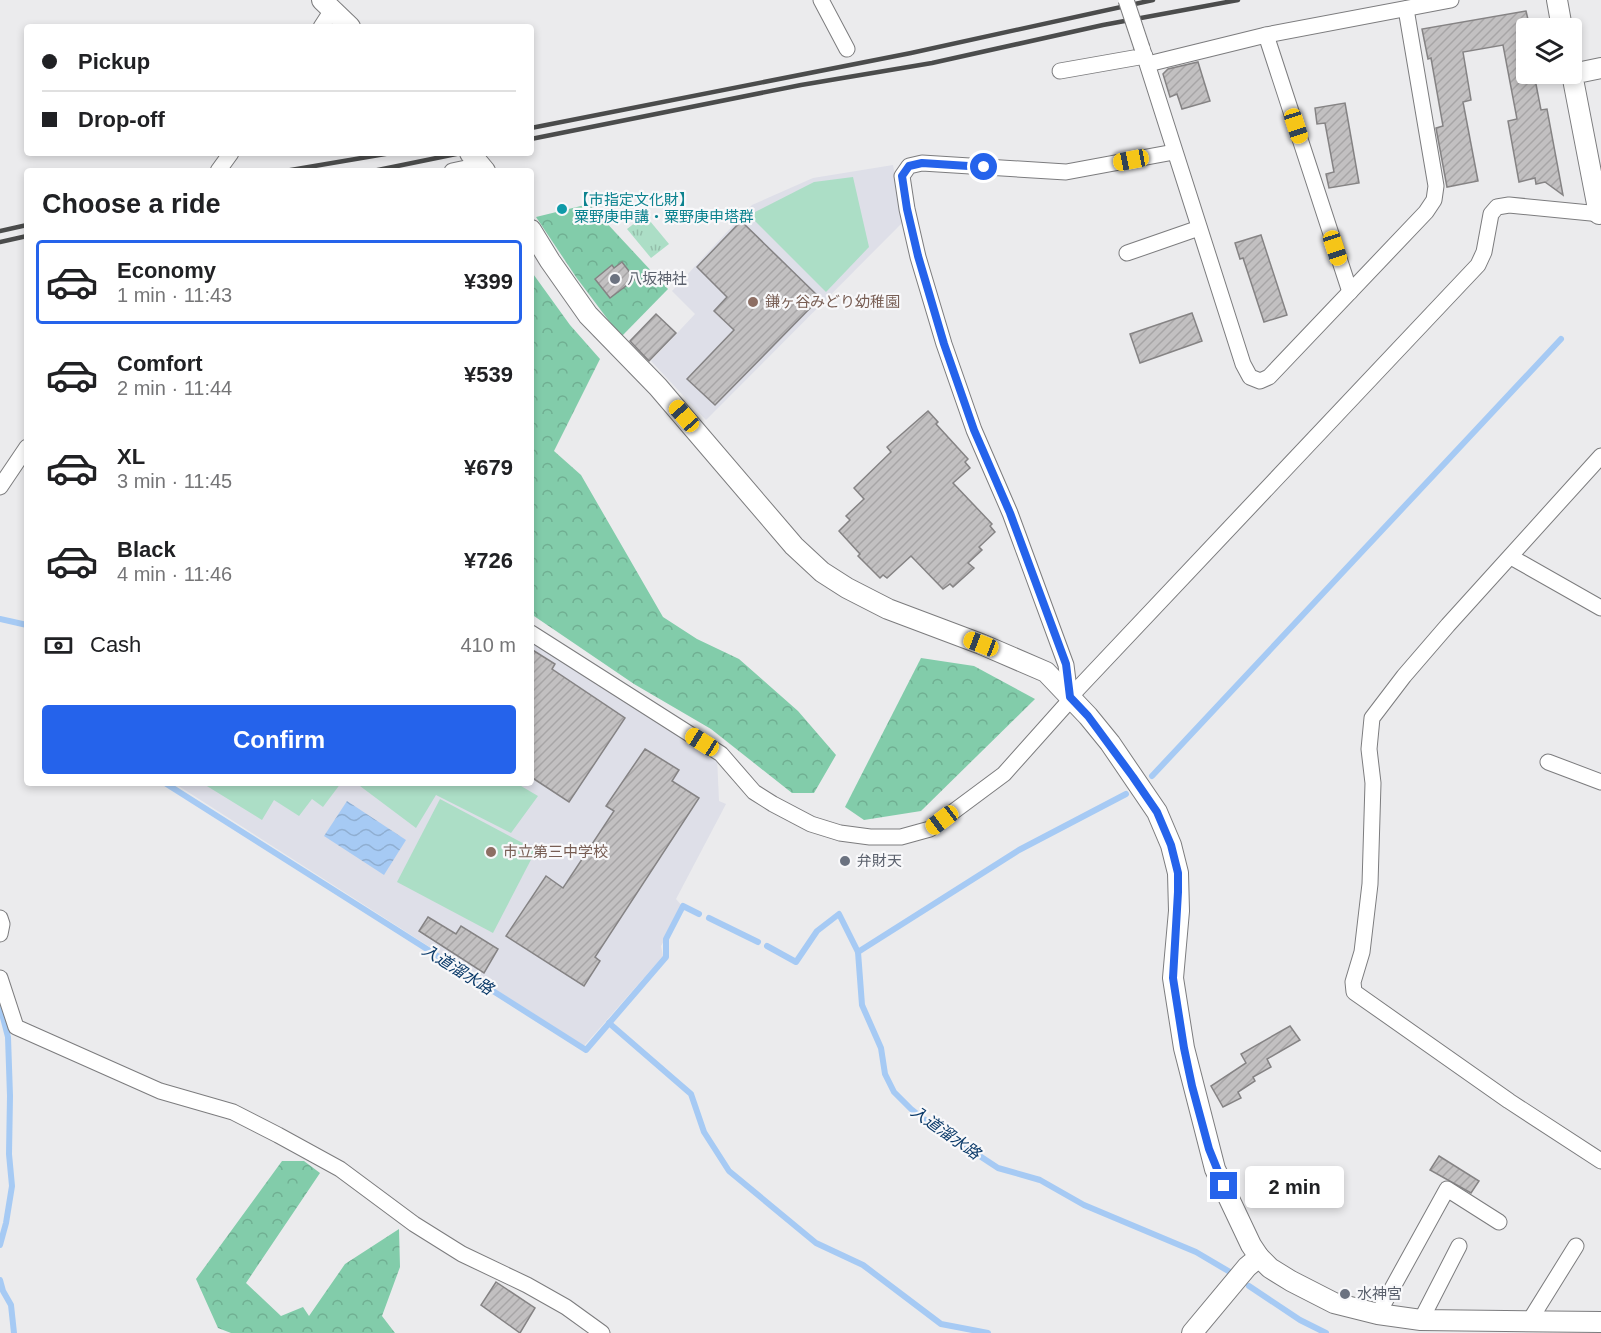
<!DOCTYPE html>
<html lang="en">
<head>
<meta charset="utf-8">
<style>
  body { margin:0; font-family:Helvetica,"Noto Sans JP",sans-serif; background:#f2f2f2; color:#202124; height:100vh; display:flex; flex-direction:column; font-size:22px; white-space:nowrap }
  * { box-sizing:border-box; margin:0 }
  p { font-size:20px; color:#757577 }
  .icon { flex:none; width:33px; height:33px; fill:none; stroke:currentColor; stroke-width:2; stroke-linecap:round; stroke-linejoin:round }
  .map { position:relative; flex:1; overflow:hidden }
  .sheet { position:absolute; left:24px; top:168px; width:510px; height:618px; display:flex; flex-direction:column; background:#fff; border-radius:6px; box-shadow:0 3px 9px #0003 }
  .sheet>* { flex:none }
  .guide { position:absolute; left:24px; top:24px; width:510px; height:132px; border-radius:6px; box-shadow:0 3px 9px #0003; display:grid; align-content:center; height:132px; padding:0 18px; background:#fff }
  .tools { position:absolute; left:1516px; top:18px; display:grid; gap:12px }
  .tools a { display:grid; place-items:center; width:66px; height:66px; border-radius:6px; background:#fff; box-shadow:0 3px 9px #0003; font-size:30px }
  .end { position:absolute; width:27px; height:27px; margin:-14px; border:8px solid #2563eb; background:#fff; box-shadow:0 0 0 3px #fff }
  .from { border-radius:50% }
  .bubble { position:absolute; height:42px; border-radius:6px; background:#fff; box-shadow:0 3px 9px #0003; font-size:20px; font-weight:700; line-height:42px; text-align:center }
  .car { position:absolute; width:18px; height:36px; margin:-18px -9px; border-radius:8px; box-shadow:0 0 4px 2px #0007; background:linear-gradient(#f5c518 24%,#345 0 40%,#f5c518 0 76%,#345 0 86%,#f5c518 0) }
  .guide b { display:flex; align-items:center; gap:21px; height:57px; font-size:22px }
  .guide b+b { border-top:2px solid #e0e0e0 }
  .guide i { width:15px; height:15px; background:#202124 }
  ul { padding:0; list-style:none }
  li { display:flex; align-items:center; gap:18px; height:84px; margin:0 12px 9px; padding:0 6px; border:3px solid transparent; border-radius:6px }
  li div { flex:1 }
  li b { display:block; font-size:22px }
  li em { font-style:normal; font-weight:700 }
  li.on { border-color:#2563eb }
  li>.icon { width:54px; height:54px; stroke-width:1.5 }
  h2 { padding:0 18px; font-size:27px; line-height:72px }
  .pay { display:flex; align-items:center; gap:15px; height:66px; padding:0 18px; font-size:22px }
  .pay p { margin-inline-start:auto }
  .cta { display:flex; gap:12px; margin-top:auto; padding:12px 18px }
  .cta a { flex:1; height:69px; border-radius:6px; background:#2563eb; color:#fff; font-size:24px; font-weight:700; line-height:69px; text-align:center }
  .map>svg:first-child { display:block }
  .built { fill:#dedfe8 }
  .grass { fill:url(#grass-tufts) }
  .forest { fill:url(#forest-crowns) }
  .pitch { fill:#acdec6 }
  .water { fill:url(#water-waves) }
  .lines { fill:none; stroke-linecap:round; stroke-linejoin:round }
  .stream { stroke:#a6caf4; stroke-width:6 }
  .building { fill:url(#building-hatch); stroke:#858384; stroke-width:1.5 }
  .minor-casing { stroke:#7c7c7e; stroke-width:17 }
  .tertiary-casing { stroke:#7c7c7e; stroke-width:22 }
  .minor { stroke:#fff; stroke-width:15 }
  .tertiary { stroke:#fff; stroke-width:20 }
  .rail { stroke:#4b4c4c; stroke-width:4.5 }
  .minor-bridge-casing { stroke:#7c7c7e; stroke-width:17; stroke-linecap:butt }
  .minor-bridge { stroke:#fff; stroke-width:15 }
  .route { stroke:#2563eb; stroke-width:8 }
  .culture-dot { fill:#0f9aa8; stroke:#f8f8fa; stroke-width:2 }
  .worship-dot { fill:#6b7280; stroke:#f8f8fa; stroke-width:2 }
  .education-dot { fill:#8d6e63; stroke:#f8f8fa; stroke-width:2 }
  .labels { text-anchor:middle; stroke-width:4.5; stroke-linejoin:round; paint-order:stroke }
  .culture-label { font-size:15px; fill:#0d838f; stroke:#f8f8fa; text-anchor:start }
  .worship-label { font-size:15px; fill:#5b616d; stroke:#f8f8fa; text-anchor:start }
  .education-label { font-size:15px; fill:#785e54; stroke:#f8f8fa; text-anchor:start }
  .water-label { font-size:16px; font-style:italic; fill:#0b3a69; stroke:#f8f8fa }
</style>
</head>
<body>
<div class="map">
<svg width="1601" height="1333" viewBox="0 0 1601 1333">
  <defs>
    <pattern id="grass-tufts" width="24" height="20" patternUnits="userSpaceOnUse" patternTransform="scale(1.5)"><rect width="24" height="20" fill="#acdec6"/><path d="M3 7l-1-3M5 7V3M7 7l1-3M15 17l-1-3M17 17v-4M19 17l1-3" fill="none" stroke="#94beaa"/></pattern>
    <pattern id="forest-crowns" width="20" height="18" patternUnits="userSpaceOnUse" patternTransform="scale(1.5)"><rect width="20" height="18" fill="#82ccaa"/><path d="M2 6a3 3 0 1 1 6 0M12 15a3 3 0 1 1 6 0" fill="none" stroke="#70af92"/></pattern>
    <pattern id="water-waves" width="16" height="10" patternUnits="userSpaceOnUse" patternTransform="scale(1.5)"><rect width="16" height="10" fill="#a6caf4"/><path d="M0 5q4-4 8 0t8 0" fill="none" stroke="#8faed1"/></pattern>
    <pattern id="building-hatch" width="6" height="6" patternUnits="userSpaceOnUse" patternTransform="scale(1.5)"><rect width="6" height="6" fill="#c2c0c1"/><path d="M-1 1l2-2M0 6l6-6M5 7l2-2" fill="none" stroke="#a7a5a6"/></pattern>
  </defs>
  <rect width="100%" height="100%" fill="#ebebed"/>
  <g class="built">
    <polygon points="893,165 903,222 706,420 651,361 695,314 672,291 752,205 813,178"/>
    <polygon points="531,639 717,757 719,801 726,804 676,899 683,907 661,946 663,956 584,1046 174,783 531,783"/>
  </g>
  <polygon class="grass" points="645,215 669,244 651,258 627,229"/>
  <g class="forest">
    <polygon points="589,204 668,289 621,337 576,277 536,217"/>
    <polygon points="531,271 570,325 600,359 554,451 581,475 663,617 697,639 739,659 798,711 836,755 814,793 792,793 711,729 634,684 531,614"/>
    <polygon points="921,658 974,666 1035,699 921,811 864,820 845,807"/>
    <polygon points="282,1161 304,1161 320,1173 246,1283 281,1316 303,1307 309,1316 345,1264 399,1229 400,1267 382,1316 395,1333 231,1333 218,1328 196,1279"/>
  </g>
  <g class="pitch">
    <polygon points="853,177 869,247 826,292 749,215 814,182"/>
    <polygon points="202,783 341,783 323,807 312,799 299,816 274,800 262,820"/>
    <polygon points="356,783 516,783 538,796 511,833 436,795 416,828"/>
    <polygon points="440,799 536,850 493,933 397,882"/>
  </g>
  <polygon class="water" points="347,801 406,840 384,875 324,836"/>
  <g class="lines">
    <g class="stream">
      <polyline points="0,619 27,625"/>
      <polyline points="1152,776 1561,339"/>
      <polyline points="165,783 586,1050 666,957 666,939 683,906 699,914"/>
      <polyline points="709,918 758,942"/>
      <polyline points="767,946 796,962 817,931 839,914 858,952 862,1005 881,1048 885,1074 894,1092 911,1109 925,1120 998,1168 1040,1180 1084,1205 1196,1252 1230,1272"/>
      <polyline points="858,952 1019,850 1126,794"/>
      <polyline points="0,1006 8,1037 10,1096 9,1154 12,1186 6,1223 0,1245"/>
      <polyline points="609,1023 691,1094 704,1132 729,1171 816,1243 863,1265 941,1324 988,1333"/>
      <polyline points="0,1280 3,1291 11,1305 14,1333"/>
      <polyline points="1249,1286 1300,1320 1326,1333"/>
    </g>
  </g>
  <g class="building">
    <polygon points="1526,11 1530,28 1527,28 1527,74 1534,74 1541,110 1547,109 1563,195 1545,182 1536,184 1535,178 1519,182 1508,121 1517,119 1503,45 1463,52 1471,100 1463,102 1478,181 1447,187 1436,128 1443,126 1431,58 1428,59 1422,29"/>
    <polygon points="1198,62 1210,101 1182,109 1177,94 1170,97 1163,74 1168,69"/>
    <polygon points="1345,103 1359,183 1329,188 1326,174 1334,172 1325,123 1317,124 1315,108"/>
    <polygon points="741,221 820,298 715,405 687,379 734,330 714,311 727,297 697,267"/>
    <polygon points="1261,235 1287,315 1264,322 1243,258 1240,259 1235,243"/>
    <polygon points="622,262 635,279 610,298 595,279 612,265 614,268"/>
    <polygon points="1192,313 1202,341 1140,363 1130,334"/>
    <polygon points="656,314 676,333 649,361 630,341"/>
    <polygon points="928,411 938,422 936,424 968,459 965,462 970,468 953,483 992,524 990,526 995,532 979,547 982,550 968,563 974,568 953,587 950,584 943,589 911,556 887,578 883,575 880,578 858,556 860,554 839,531 850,520 846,516 864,499 854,488 891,452 887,447"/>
    <polygon points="531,649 555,664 552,669 625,718 569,802 531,777"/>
    <polygon points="645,749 679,770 672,781 699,798 595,957 600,961 584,986 506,936 546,876 563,888 614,811 606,806"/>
    <polygon points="428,917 456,934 461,926 498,949 484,973 419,931"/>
    <polygon points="1290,1026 1300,1040 1267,1059 1271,1067 1253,1077 1255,1081 1238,1092 1241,1098 1223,1107 1211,1086 1246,1063 1241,1054"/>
    <polygon points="1439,1156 1479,1181 1471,1193 1430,1170"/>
    <polygon points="496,1282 535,1308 520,1333 481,1305"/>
  </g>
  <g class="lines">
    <g class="minor-casing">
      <g id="minor">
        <polyline points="821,0 847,49"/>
        <polyline points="321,27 332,10"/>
        <polyline points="1266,35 1350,292"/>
        <polyline points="1142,48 1243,364 1250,377 1260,381 1269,377 1426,212 1434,200 1436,186 1406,9"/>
        <polyline points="1148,64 1266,35 1451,0"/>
        <polyline points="1060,71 1145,56"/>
        <polyline points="218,171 231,153"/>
        <polyline points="452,171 480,165"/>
        <polyline points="1127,253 1199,228"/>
        <polyline points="1601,456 1448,625 1404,676 1372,718 1369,749 1373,783 1370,884 1362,952 1353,982 1354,992 1509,1101 1601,1161"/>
        <polyline points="0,487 27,447"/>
        <polyline points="1511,557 1601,608"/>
        <polyline points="531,633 721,754 754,792 773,804 811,824 840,833 870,837 901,837 930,829 1004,774 1071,699"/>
        <polyline points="1070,697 1066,665 1010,513 974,430 944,344 918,257 907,209 902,176 909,166 922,163 1066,172 1174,152"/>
        <polyline points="1070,697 1478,265 1484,252 1491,214 1497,207 1509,205 1601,214"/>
        <polyline points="1548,762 1601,782"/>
        <polyline points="0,918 2,924 0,934"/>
        <polyline points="0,978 16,1027 160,1091 233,1112 278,1135 340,1169 414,1224 462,1254 527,1285 566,1307 602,1333"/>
        <polyline points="1378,1314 1447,1189 1499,1222"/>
        <polyline points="1421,1320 1459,1246"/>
        <polyline points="1530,1320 1576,1246"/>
      </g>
    </g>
    <g class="tertiary-casing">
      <g id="tertiary">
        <polyline points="322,0 350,27"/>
        <polyline points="1557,0 1562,28"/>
        <polyline points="470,153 485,171"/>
        <polyline points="1599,214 1572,74 1601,68"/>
        <polyline points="531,230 550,261 588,315 658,387 794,546 822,572 847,588 888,609 981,644 1046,672 1088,716 1110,743 1157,812 1171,845 1178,873 1179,911 1173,978 1184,1048 1215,1169 1251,1245 1259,1257 1270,1268 1291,1281 1334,1303 1378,1314 1421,1320 1601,1322"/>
        <polyline points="1192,1333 1247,1267 1259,1257"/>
      </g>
    </g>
    <use href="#minor" class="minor"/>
    <use href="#tertiary" class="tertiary"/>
    <g class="rail">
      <polyline points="531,128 911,53 1153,0"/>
      <polyline points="531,139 801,85 932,63 1103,25 1238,0"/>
      <polyline points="285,171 391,153"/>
      <polyline points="373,171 461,153"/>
      <polyline points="0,231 27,225"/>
      <polyline points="0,242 27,236"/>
    </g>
    <g class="minor-bridge-casing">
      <polyline id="minor-bridge" points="1126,0 1142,48"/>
    </g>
    <use href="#minor-bridge" class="minor-bridge"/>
  </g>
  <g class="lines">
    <polyline class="route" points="984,167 922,163 909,166 902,176 907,209 918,256 944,344 974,430 1010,513 1066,664 1070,697 1088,716 1133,777 1157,812 1171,845 1178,873 1178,892 1173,978 1184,1048 1192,1086 1209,1149 1224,1186"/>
  </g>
  <circle class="culture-dot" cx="562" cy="209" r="6"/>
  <g class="worship-dot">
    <circle cx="615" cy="279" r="6"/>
    <circle cx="845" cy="861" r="6"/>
    <circle cx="1345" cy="1294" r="6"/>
  </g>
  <g class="education-dot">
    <circle cx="753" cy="302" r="6"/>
    <circle cx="491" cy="852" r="6"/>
  </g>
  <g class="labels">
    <g class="culture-label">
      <text x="574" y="205">【市指定文化財】<tspan x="574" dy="17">粟野庚申講・粟野庚申塔群</tspan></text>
    </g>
    <g class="worship-label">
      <text x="627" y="284">八坂神社</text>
      <text x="857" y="866">弁財天</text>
      <text x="1357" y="1299">水神宮</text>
    </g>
    <g class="education-label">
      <text x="765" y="307">鎌ヶ谷みどり幼稚園</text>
      <text x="503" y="857">市立第三中学校</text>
    </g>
    <g class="water-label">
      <text transform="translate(458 969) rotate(32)" y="6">入道溜水路</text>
      <text transform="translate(946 1132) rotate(35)" y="6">入道溜水路</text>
    </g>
  </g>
</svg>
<div class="tools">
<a><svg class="icon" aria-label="layers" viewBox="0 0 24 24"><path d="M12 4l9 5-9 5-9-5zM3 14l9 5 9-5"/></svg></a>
</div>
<i class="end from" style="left:984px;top:167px"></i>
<i class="end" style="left:1224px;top:1186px"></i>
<div class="bubble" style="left:1245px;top:1166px;width:99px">2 min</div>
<i class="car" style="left:1296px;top:126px;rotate:162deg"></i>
<i class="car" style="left:1131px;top:160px;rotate:259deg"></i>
<i class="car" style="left:1335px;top:248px;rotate:162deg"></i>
<i class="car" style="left:684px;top:416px;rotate:319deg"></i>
<i class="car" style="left:981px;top:644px;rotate:291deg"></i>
<i class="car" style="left:702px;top:742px;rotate:302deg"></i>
<i class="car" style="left:942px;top:820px;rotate:233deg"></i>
<div class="guide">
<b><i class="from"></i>Pickup</b>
<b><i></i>Drop-off</b>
</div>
<section class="sheet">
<h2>Choose a ride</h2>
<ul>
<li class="on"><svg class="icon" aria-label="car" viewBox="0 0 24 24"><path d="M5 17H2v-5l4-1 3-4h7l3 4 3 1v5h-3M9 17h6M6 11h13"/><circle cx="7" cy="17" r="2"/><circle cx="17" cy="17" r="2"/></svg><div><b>Economy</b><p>1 min · 11:43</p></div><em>¥399</em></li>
<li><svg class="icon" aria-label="car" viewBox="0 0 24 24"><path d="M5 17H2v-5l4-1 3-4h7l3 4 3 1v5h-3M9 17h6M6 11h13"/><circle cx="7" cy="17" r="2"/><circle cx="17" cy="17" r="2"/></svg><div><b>Comfort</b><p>2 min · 11:44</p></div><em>¥539</em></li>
<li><svg class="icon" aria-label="car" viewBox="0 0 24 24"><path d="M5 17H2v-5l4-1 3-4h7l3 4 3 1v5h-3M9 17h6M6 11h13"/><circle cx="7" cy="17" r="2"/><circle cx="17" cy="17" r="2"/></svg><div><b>XL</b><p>3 min · 11:45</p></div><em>¥679</em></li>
<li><svg class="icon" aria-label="car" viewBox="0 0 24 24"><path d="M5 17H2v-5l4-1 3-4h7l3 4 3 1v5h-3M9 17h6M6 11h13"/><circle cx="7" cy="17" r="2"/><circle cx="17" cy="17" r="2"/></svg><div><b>Black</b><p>4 min · 11:46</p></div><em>¥726</em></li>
</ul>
<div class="pay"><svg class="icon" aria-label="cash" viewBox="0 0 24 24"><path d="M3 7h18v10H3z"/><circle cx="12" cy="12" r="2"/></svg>Cash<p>410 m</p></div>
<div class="cta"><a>Confirm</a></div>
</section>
</div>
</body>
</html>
